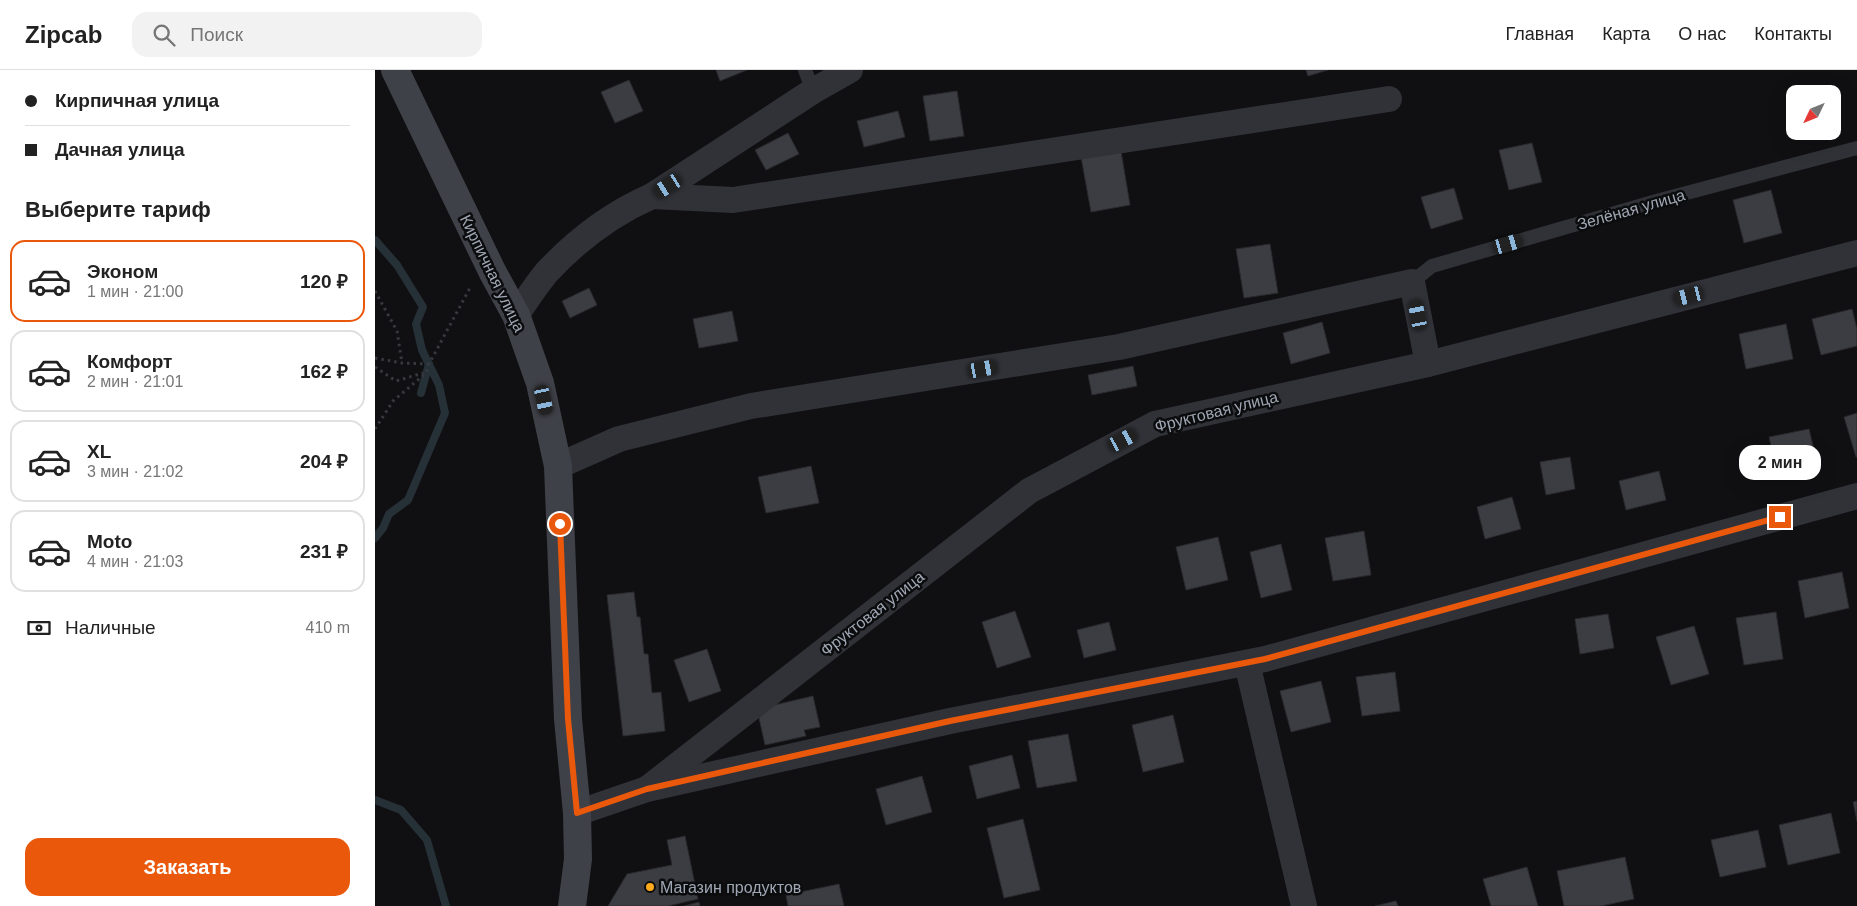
<!DOCTYPE html>
<html lang="ru">
<head>
<meta charset="utf-8">
<style>
  body { margin:0; font-family:Helvetica,sans-serif; background:#f2f2f2; color:#222; height:100vh; display:flex; flex-direction:column; font-size:19px; white-space:nowrap }
  * { box-sizing:border-box; margin:0 }
  p { font-size:16px; color:#767676 }
  .icon { flex:none; width:28px; height:28px; fill:none; stroke:currentColor; stroke-width:2; stroke-linecap:round; stroke-linejoin:round }
  .map { position:relative; flex:1; overflow:hidden }
  .drawer { display:flex; flex-direction:column; background:#fff; width:375px }
  .drawer>* { flex:none }
  .top-card { display:grid; align-content:center; height:110px; padding:0 25px; background:#fff }
  .needle { width:32px; rotate:227deg }
  .buttons { position:absolute; left:1411px; top:15px; display:grid; gap:10px }
  .buttons a { display:grid; place-items:center; width:55px; height:55px; border-radius:10px; background:#fff; box-shadow:0 5px 20px #0002; font-size:25px }
  .end { position:absolute; width:22px; height:22px; margin:-11px; border:6px solid #ea580c; background:#fff; box-shadow:0 0 0 2px #fff }
  .from { border-radius:50% }
  .bubble { position:absolute; height:35px; border-radius:15px; background:#fff; box-shadow:0 5px 20px #0002; font-size:16px; font-weight:800; line-height:35px; text-align:center }
  .car { position:absolute; width:15px; height:30px; margin:-15px -8px; border-radius:6px; box-shadow:0 0 4px 1px #0007; background:linear-gradient(#222 24%,#8ab4d8 0 40%,#222 0 76%,#8ab4d8 0 86%,#222 0) }
  .top-card b { display:flex; align-items:center; gap:18px; height:48px; font-size:19px }
  .top-card b+b { border-top:1px solid #e0e0e0 }
  .top-card i { width:12px; height:12px; background:#222 }
  ul { padding:0; list-style:none }
  li { display:flex; align-items:center; gap:15px; height:82px; margin:0 10px 8px; padding:0 15px; border:2px solid #e0e0e0; border-radius:15px }
  li div { flex:1 }
  li b { display:block; font-size:19px }
  li em { font-style:normal; font-weight:800 }
  li.on { border-color:#ea580c }
  li>.icon { width:45px; height:45px; stroke-width:1.5 }
  h2 { padding:0 25px; font-size:22px; line-height:60px }
  .pay { display:flex; align-items:center; gap:12px; height:55px; padding:0 25px; font-size:19px }
  .pay p { margin-inline-start:auto }
  .primary-button { display:flex; gap:10px; margin-top:auto; padding:10px 25px }
  .primary-button a { flex:1; height:58px; border-radius:15px; background:#ea580c; color:#fff; font-size:20px; font-weight:800; line-height:58px; text-align:center }
  header { display:flex; align-items:center; gap:30px; box-sizing:border-box; height:70px; padding:0 25px; background:#fff; border-bottom:1px solid #e0e0e0 }
  header strong { font-size:24px }
  nav { display:flex; gap:28px; margin-inline-start:auto; font-size:18px }
  .search { width:350px; height:45px; background:#f2f2f2; display:flex; align-items:center; gap:12px; box-sizing:border-box; padding:0 18px; border-radius:15px; color:#767676; font-size:19px }
  main { display:flex; flex:1; min-height:0 }
  .map>svg:first-child { display:block }
  .lines { fill:none; stroke-linecap:round; stroke-linejoin:round }
  .stream { stroke:#263037; stroke-width:8 }
  .building { fill:#3c3d42; stroke:#2a2a2e }
  .path { stroke:#37393f; stroke-width:3; stroke-dasharray:2.5 4; stroke-linecap:butt }
  .lane { stroke:#313238; stroke-width:14 }
  .street { stroke:#313238; stroke-width:26 }
  .secondary { stroke:#3f4148; stroke-width:28 }
  .route { stroke:#ea580c; stroke-width:6 }
  .poi-dot { fill:#ffaa1c; stroke:#0b0c0d; stroke-width:2 }
  .labels { text-anchor:middle; stroke-width:5; stroke-linejoin:round; paint-order:stroke }
  .street-label { font-size:16px; fill:#a0a7b4; stroke:#0b0c0d }
  .poi-label { font-size:16px; fill:#a0a7b4; stroke:#0b0c0d; text-anchor:start }
</style>
</head>
<body>
<header>
<strong>Zipcab</strong>
<div class="search"><svg class="icon" aria-label="search" viewBox="0 0 24 24"><circle cx="10" cy="10" r="6"/><path d="M15 15l6 6"/></svg>Поиск</div>
<nav><a>Главная</a><a>Карта</a><a>О нас</a><a>Контакты</a></nav>
</header>
<main>
<section class="drawer">
<div class="top-card">
<b><i class="from"></i>Кирпичная улица</b>
<b><i></i>Дачная улица</b>
</div>
<h2>Выберите тариф</h2>
<ul>
<li class="on"><svg class="icon" aria-label="car" viewBox="0 0 24 24"><path d="M5 17H2v-5l4-1 3-4h7l3 4 3 1v5h-3M9 17h6M6 11h13"/><circle cx="7" cy="17" r="2"/><circle cx="17" cy="17" r="2"/></svg><div><b>Эконом</b><p>1 мин · 21:00</p></div><em>120 ₽</em></li>
<li><svg class="icon" aria-label="car" viewBox="0 0 24 24"><path d="M5 17H2v-5l4-1 3-4h7l3 4 3 1v5h-3M9 17h6M6 11h13"/><circle cx="7" cy="17" r="2"/><circle cx="17" cy="17" r="2"/></svg><div><b>Комфорт</b><p>2 мин · 21:01</p></div><em>162 ₽</em></li>
<li><svg class="icon" aria-label="car" viewBox="0 0 24 24"><path d="M5 17H2v-5l4-1 3-4h7l3 4 3 1v5h-3M9 17h6M6 11h13"/><circle cx="7" cy="17" r="2"/><circle cx="17" cy="17" r="2"/></svg><div><b>XL</b><p>3 мин · 21:02</p></div><em>204 ₽</em></li>
<li><svg class="icon" aria-label="car" viewBox="0 0 24 24"><path d="M5 17H2v-5l4-1 3-4h7l3 4 3 1v5h-3M9 17h6M6 11h13"/><circle cx="7" cy="17" r="2"/><circle cx="17" cy="17" r="2"/></svg><div><b>Moto</b><p>4 мин · 21:03</p></div><em>231 ₽</em></li>
</ul>
<div class="pay"><svg class="icon" aria-label="cash" viewBox="0 0 24 24"><path d="M3 7h18v10H3z"/><circle cx="12" cy="12" r="2"/></svg>Наличные<p>410 m</p></div>
<div class="primary-button"><a>Заказать</a></div>
</section>
<div class="map">
<svg width="1482" height="836" viewBox="0 0 1482 836">
  <rect width="100%" height="100%" fill="#101012"/>
  <g class="lines">
    <g class="stream">
      <polyline points="0,170 22,195 48,237 41,254 47,280 64,315 70,343 33,430 14,444 8,458 0,468"/>
      <polyline points="46,323 54,294"/>
      <polyline points="0,730 26,740 52,770 71,836"/>
    </g>
  </g>
  <g class="building">
    <polygon points="341,0 372,0 345,11"/>
    <polygon points="931,0 953,0 933,6"/>
    <polygon points="254,10 268,41 240,53 226,22"/>
    <polygon points="582,21 589,66 555,71 548,26"/>
    <polygon points="523,41 530,67 489,77 482,51"/>
    <polygon points="413,63 424,84 391,100 380,80"/>
    <polygon points="1157,73 1167,112 1134,120 1124,80"/>
    <polygon points="746,81 755,135 716,142 706,87"/>
    <polygon points="1079,118 1088,149 1056,159 1046,127"/>
    <polygon points="1396,120 1407,163 1369,173 1358,130"/>
    <polygon points="895,174 903,223 869,228 861,179"/>
    <polygon points="214,218 222,235 195,248 187,231"/>
    <polygon points="1477,239 1482,259 1482,276 1446,285 1437,249"/>
    <polygon points="357,241 363,271 324,278 318,249"/>
    <polygon points="947,252 955,283 916,294 908,263"/>
    <polygon points="1411,254 1418,289 1371,299 1364,264"/>
    <polygon points="758,296 762,316 717,325 713,305"/>
    <polygon points="1482,343 1482,387 1481,387 1469,347"/>
    <polygon points="1434,359 1443,396 1403,405 1394,367"/>
    <polygon points="1195,387 1200,419 1171,425 1165,392"/>
    <polygon points="436,396 444,433 391,443 383,407"/>
    <polygon points="1284,401 1291,430 1251,440 1244,411"/>
    <polygon points="1137,427 1146,459 1110,469 1102,437"/>
    <polygon points="989,461 996,505 958,511 950,468"/>
    <polygon points="843,467 853,510 811,520 801,477"/>
    <polygon points="906,474 917,520 886,528 875,482"/>
    <polygon points="1467,502 1474,538 1430,548 1423,511"/>
    <polygon points="259,522 262,547 265,547 269,584 273,584 277,623 286,622 290,661 248,666 232,525"/>
    <polygon points="640,541 656,587 622,598 607,552"/>
    <polygon points="1401,542 1408,589 1369,595 1361,548"/>
    <polygon points="1233,544 1239,578 1205,584 1200,549"/>
    <polygon points="734,552 741,580 709,588 702,560"/>
    <polygon points="1319,556 1334,604 1296,615 1281,567"/>
    <polygon points="332,579 346,621 314,632 299,590"/>
    <polygon points="1020,602 1025,641 987,646 981,607"/>
    <polygon points="946,611 956,652 916,662 905,621"/>
    <polygon points="438,626 445,657 429,660 431,666 390,675 382,639"/>
    <polygon points="798,645 809,692 768,702 757,655"/>
    <polygon points="693,664 702,711 662,718 653,671"/>
    <polygon points="637,685 645,718 602,729 594,696"/>
    <polygon points="547,706 557,742 511,755 501,719"/>
    <polygon points="1482,731 1482,751 1478,732"/>
    <polygon points="1456,743 1465,783 1413,795 1404,755"/>
    <polygon points="648,749 665,820 629,828 612,758"/>
    <polygon points="1383,760 1391,797 1345,807 1336,770"/>
    <polygon points="310,766 323,829 293,836 233,836 252,804 297,795 292,770"/>
    <polygon points="1250,787 1259,829 1226,836 1189,836 1182,801"/>
    <polygon points="1152,797 1163,836 1116,836 1108,809"/>
    <polygon points="464,814 469,836 413,836 411,825"/>
    <polygon points="1021,831 1023,836 1000,836"/>
    <polygon points="324,832 325,836 309,836"/>
  </g>
  <g class="lines">
    <g class="path">
      <polyline points="0,221 22,261 27,293"/>
      <polyline points="0,288 27,293 54,294"/>
      <polyline points="0,297 21,311 48,303"/>
      <polyline points="0,359 18,331 51,303 54,294 96,216"/>
    </g>
    <g class="lane">
      <polyline points="430,0 438,21"/>
      <polyline points="1037,212 1057,196 1285,130 1482,78"/>
    </g>
    <g class="street">
      <polyline points="277,126 358,130 1014,29"/>
      <path d="M141,245C151,231 161,215 172,202C201,171 238,143 277,126L438,21L475,0"/>
      <polyline points="183,396 244,369 376,336 744,277 1037,212 1053,294"/>
      <polyline points="872,593 929,836"/>
      <polyline points="272,719 654,421 780,354 1053,294 1482,183"/>
      <polyline points="202,743 272,719 575,651 890,589 1482,426"/>
    </g>
    <polyline class="secondary" points="20,0 117,201 141,245 165,313 183,396 193,649 202,743 203,789 197,836"/>
  </g>
  <g class="lines">
    <polyline class="route" points="185,454 193,649 202,743 272,719 575,651 890,589 1405,447"/>
  </g>
  <circle class="poi-dot" cx="275" cy="817" r="5"/>
  <g class="labels">
    <g class="street-label">
      <text transform="translate(1256 139) rotate(-16)" y="6">Зелёная улица</text>
      <text transform="translate(118 203) rotate(64)" y="6">Кирпичная улица</text>
      <text transform="translate(841 341) rotate(-14)" y="6">Фруктовая улица</text>
      <text transform="translate(497 543) rotate(-38)" y="6">Фруктовая улица</text>
    </g>
    <g class="poi-label">
      <text x="285" y="823">Магазин продуктов</text>
    </g>
  </g>
</svg>
<div class="buttons">
<a><svg class="needle" viewBox="-14 -14 28 28"><path d="M0-13l5 13h-10z" fill="#e53935"/><path d="M0 13l5-13h-10z" fill="#767676"/></svg></a>
</div>
<i class="end from" style="left:185px;top:454px"></i>
<i class="end" style="left:1405px;top:447px"></i>
<div class="bubble" style="left:1364px;top:375px;width:82px">2 мин</div>
<i class="car" style="left:293px;top:116px;rotate:237deg"></i>
<i class="car" style="left:1133px;top:174px;rotate:74deg"></i>
<i class="car" style="left:1314px;top:226px;rotate:256deg"></i>
<i class="car" style="left:1043px;top:245px;rotate:349deg"></i>
<i class="car" style="left:608px;top:299px;rotate:80deg"></i>
<i class="car" style="left:169px;top:330px;rotate:168deg"></i>
<i class="car" style="left:748px;top:370px;rotate:62deg"></i>
</div>
</main>
</body>
</html>
